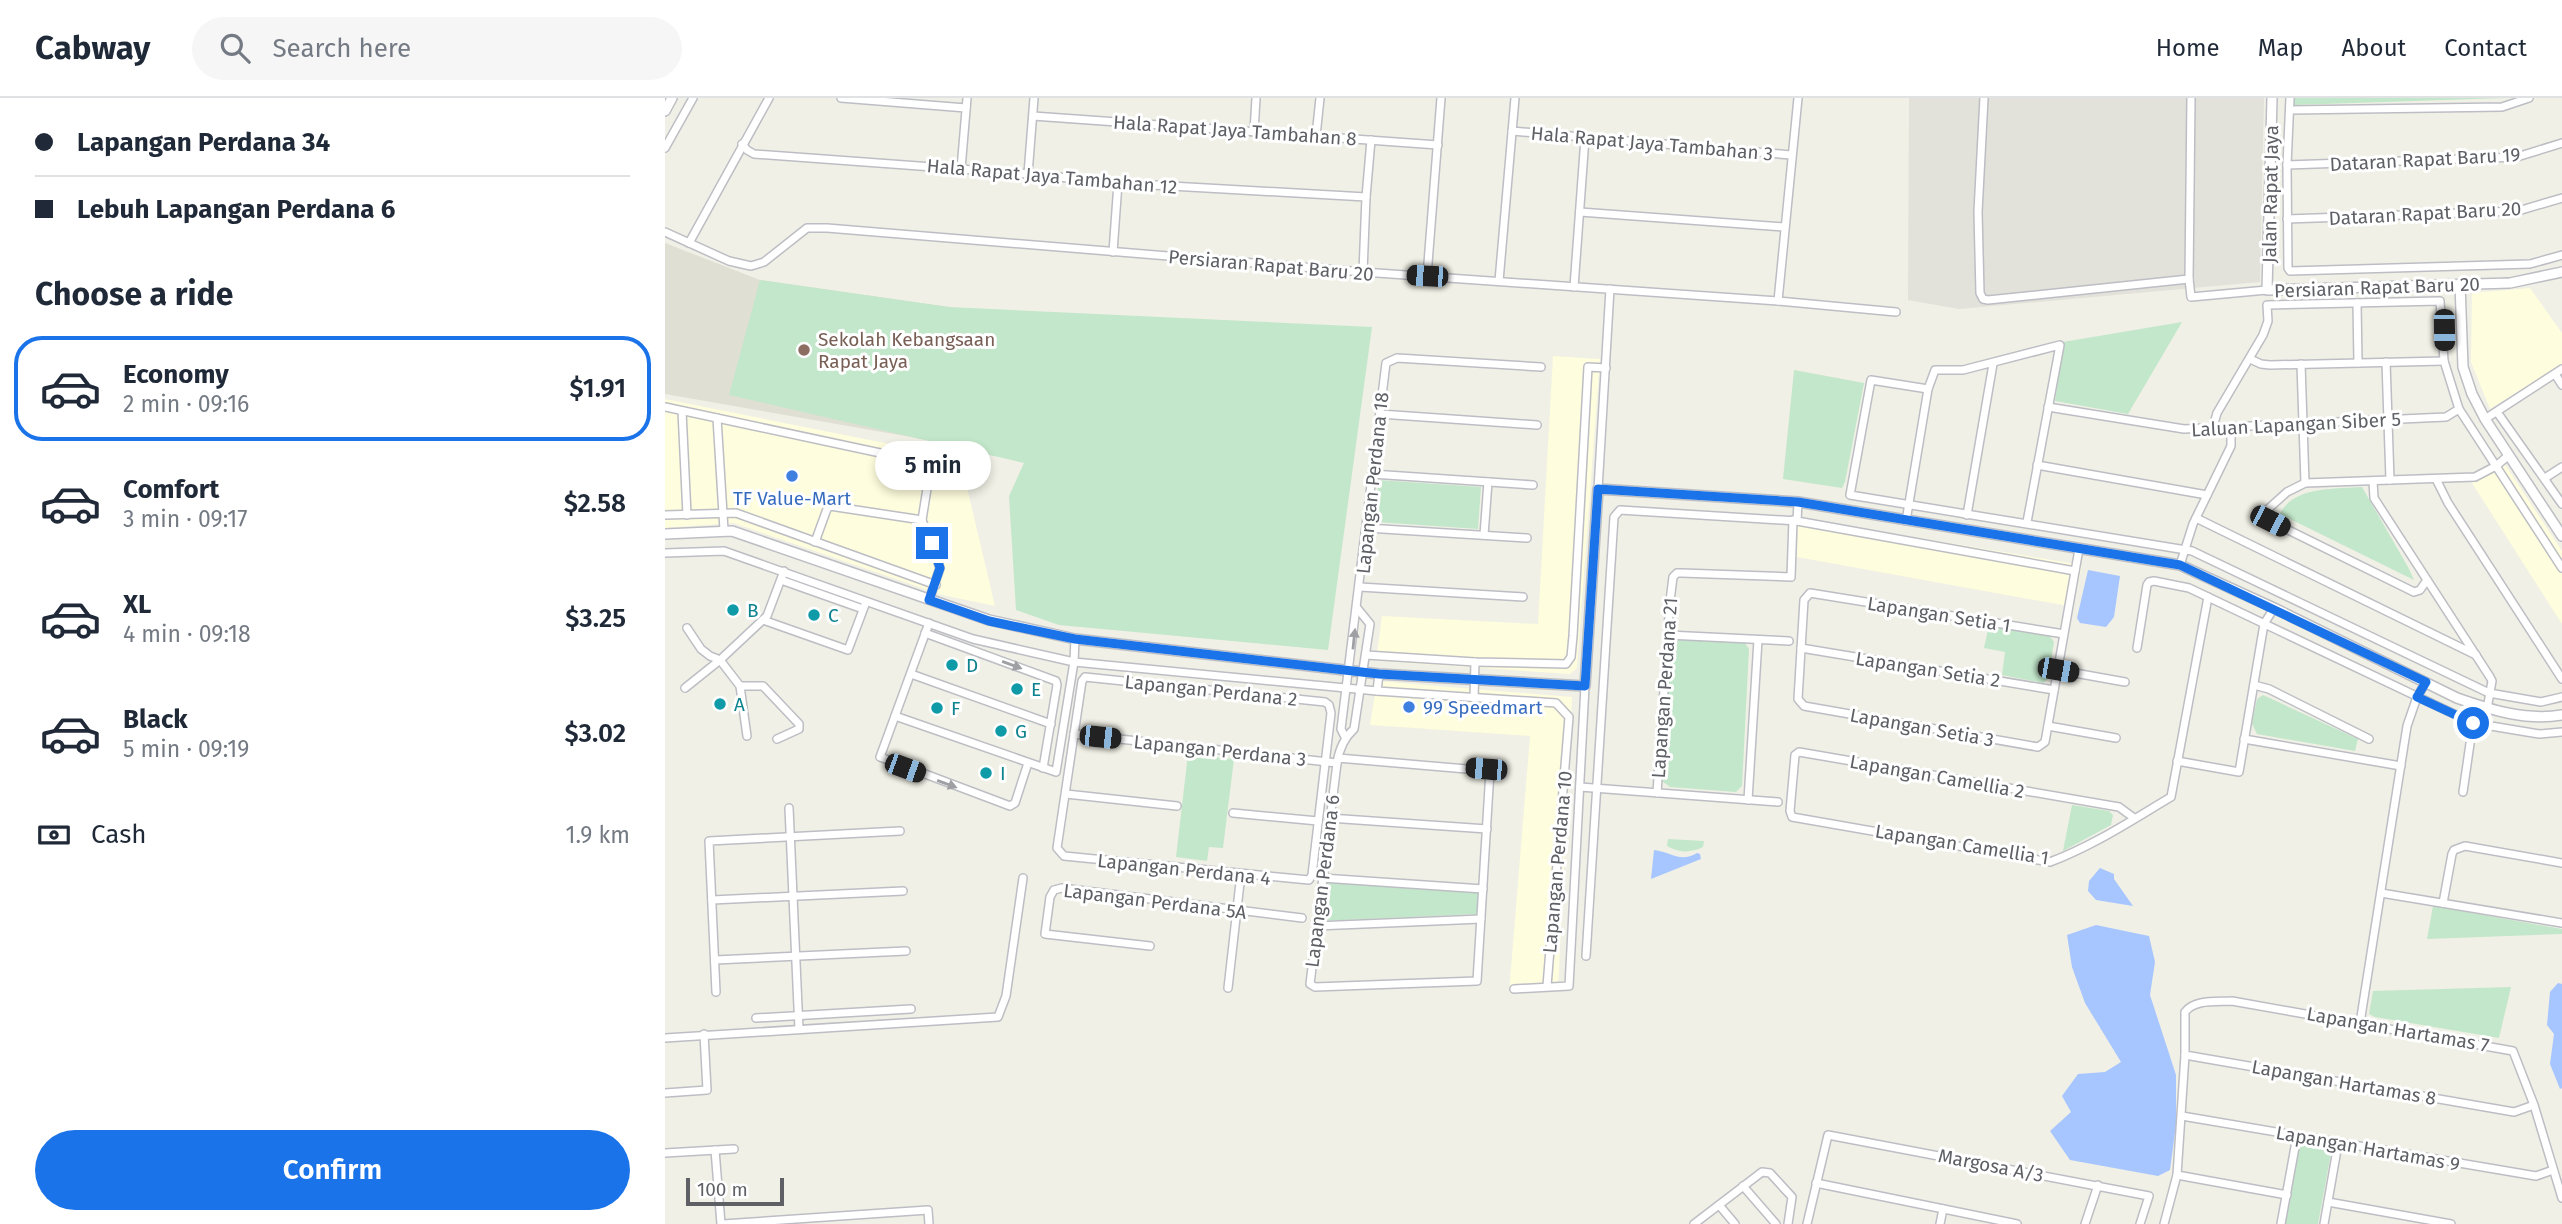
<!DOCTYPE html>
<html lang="en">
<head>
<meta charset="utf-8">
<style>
  body { margin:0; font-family:"Fira Sans",sans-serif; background:#f6f6f7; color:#1f2937; height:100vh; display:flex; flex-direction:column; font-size:26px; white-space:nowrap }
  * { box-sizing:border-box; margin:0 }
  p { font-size:23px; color:#747a83 }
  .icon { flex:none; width:38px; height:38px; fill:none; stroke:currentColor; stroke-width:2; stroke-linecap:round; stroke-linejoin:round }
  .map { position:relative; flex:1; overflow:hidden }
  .sheet { display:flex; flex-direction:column; background:#fff; width:665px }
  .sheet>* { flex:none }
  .top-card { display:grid; align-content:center; height:154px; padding:0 35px; background:#fff }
  .scale { position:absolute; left:21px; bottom:18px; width:98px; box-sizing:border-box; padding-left:7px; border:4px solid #5e6066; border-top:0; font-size:19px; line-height:24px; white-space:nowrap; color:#5e6066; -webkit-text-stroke:5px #fff; paint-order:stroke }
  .end { position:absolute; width:32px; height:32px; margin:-16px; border:9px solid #1a73e8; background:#fff; box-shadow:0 0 0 4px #fff }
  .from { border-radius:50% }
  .bubble { position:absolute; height:49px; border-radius:24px; background:#fff; box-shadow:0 4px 10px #0003; font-size:23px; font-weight:600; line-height:49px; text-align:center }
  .car { position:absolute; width:21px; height:42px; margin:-21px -10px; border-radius:9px; box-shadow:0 0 5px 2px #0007; background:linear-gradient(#222 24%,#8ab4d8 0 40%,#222 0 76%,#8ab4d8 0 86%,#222 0) }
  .top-card b { display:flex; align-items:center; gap:24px; height:66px; font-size:26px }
  .top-card b+b { border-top:2px solid #e0e1e3 }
  .top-card i { width:18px; height:18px; background:#1f2937 }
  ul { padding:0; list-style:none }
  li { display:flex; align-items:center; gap:21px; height:105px; margin:0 14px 10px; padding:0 21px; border:4px solid transparent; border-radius:28px }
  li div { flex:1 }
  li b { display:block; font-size:26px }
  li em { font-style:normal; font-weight:600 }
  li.selected { border-color:#1a73e8 }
  li>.icon { width:63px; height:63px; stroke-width:1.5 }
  h2 { padding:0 35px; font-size:32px; line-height:84px }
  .pay { display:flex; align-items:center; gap:18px; height:77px; padding:0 35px; font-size:26px }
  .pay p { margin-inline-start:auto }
  .cta { display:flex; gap:14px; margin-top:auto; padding:14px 35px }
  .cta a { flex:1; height:80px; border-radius:42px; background:#1a73e8; color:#fff; font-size:28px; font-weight:600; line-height:80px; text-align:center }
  header { display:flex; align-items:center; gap:42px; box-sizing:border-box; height:98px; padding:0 35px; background:#fff; border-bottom:2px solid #e0e1e3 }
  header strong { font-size:33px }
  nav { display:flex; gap:38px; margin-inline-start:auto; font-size:24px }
  .search { width:490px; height:63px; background:#f6f6f7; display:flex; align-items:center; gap:18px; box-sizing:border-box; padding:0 24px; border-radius:38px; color:#747a83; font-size:26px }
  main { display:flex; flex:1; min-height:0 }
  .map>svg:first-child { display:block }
  .commercial { fill:#fefddd }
  .industrial { fill:#e2e1da }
  .education { fill:#e0dfd4 }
  .green { fill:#c3e7ca }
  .water { fill:#a7c6ff }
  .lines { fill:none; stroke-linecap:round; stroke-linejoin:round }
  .minor-casing { stroke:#bdbec4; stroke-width:10 }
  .tertiary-casing { stroke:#bdbec4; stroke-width:12 }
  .minor { stroke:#fff; stroke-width:7 }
  .tertiary { stroke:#fff; stroke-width:9 }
  .oneway { fill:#9ea0a3 }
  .route { stroke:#1a73e8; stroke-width:9 }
  .education-dot { fill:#8d6e63; stroke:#fff; stroke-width:2.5 }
  .shop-dot { fill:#3f7fe0; stroke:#fff; stroke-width:2.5 }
  .culture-dot { fill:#0f9aa8; stroke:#fff; stroke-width:2.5 }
  .labels { text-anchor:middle; stroke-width:6; stroke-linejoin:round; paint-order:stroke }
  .street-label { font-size:19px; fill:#5e6066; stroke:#fff }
  .education-label { font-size:19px; fill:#785e54; stroke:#fff; text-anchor:start }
  .shop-label { font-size:19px; fill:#366cbe; stroke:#fff }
  .culture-label { font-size:19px; fill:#0d838f; stroke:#fff; text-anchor:start }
</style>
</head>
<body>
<header>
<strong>Cabway</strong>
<div class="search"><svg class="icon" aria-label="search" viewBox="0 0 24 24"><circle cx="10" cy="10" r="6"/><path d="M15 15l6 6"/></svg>Search here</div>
<nav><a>Home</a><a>Map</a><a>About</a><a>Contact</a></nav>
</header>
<main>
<section class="sheet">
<div class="top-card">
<b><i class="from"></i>Lapangan Perdana 34</b>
<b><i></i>Lebuh Lapangan Perdana 6</b>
</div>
<h2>Choose a ride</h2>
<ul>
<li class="selected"><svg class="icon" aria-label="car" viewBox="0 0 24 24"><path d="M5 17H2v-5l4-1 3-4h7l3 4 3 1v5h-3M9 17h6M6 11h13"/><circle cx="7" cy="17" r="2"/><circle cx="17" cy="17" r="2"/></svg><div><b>Economy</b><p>2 min · 09:16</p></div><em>$1.91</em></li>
<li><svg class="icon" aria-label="car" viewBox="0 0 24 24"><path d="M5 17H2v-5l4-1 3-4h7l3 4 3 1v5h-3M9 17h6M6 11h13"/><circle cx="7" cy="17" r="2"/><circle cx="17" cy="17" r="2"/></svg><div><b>Comfort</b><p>3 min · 09:17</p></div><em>$2.58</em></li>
<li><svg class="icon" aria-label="car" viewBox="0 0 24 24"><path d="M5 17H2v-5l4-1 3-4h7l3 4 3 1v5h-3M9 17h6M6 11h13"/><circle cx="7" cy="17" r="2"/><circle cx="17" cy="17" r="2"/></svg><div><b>XL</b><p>4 min · 09:18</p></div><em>$3.25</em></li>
<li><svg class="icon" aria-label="car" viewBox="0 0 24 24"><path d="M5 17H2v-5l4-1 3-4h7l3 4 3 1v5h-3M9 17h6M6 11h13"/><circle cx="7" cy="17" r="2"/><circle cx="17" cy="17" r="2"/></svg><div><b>Black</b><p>5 min · 09:19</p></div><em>$3.02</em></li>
</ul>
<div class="pay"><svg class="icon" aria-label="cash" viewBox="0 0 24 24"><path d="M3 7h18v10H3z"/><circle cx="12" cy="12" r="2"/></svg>Cash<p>1.9 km</p></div>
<div class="cta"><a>Confirm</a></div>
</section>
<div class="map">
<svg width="1897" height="1126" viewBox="0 0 1897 1126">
  <rect width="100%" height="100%" fill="#f0f0e6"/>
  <g class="commercial">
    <polygon points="1865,190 1897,235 1897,266 1825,311 1806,264 1807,195"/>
    <polygon points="888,258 935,261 912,570 905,576 711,563 717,518 873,526"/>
    <polygon points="0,301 295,360 330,508 277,497 69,425 0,430"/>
    <polygon points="1839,365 1897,453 1897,526 1807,385"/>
    <polygon points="1133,420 1417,467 1408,509 1132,459"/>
    <polygon points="712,583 907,599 893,892 844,894 865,638 705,627"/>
  </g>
  <polygon class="industrial" points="1244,0 1599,0 1595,184 1294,211 1243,202"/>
  <polygon class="education" points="0,145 95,182 284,209 263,342 0,296"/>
  <g class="green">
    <polygon points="1629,0 1840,0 1629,7"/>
    <polygon points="95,182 284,209 707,229 663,552 394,527 351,512 344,398 359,365 64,297"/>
    <polygon points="1517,224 1463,316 1390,303 1398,244"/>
    <polygon points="1129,272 1199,285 1180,384 1177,390 1118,381"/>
    <polygon points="713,382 816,389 813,431 711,424"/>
    <path d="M1697,389L1743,469L1749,482L1615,416C1628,388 1671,391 1697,389Z"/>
    <polygon points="1324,527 1385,538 1389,544 1383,581 1378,585 1337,577 1340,554 1319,550"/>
    <polygon points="1012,541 1080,545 1084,551 1077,688 1071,694 1005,689 997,683 1006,550"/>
    <polygon points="1598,597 1693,641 1690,653 1592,636 1587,626 1592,601"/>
    <polygon points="523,656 569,661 558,750 544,749 542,763 511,759"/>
    <polygon points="1407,707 1444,713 1448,717 1446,727 1398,753"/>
    <path d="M1003,741L1039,743L1038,749C1025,755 1014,755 1002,748Z"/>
    <polygon points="661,785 814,794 812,816 656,823"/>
    <polygon points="1768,808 1897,831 1897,836 1762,841"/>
    <polygon points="1846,889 1834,940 1710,919 1704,916 1708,893"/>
    <polygon points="1634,1043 1662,1048 1666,1055 1653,1126 1620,1126"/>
  </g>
  <g class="water">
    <polygon points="1423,472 1455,478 1449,519 1441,529 1415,525 1412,520"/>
    <path d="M989,752C1006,754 1015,765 1032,755L1035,756L1036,761L986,781Z"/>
    <polygon points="1435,770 1449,776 1449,781 1468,808 1431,802 1423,793 1424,783"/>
    <polygon points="1431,827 1484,838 1490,864 1485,897 1511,977 1511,1027 1505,1072 1493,1078 1405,1062 1385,1033 1406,1014 1397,998 1413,976 1440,974 1456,964 1420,905 1407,869 1402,837"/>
    <polygon points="1893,885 1897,886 1897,990 1895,991 1885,966 1889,936 1882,927 1885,894"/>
  </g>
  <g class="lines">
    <g class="minor-casing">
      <g id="minor">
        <polyline points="176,0 301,10"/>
        <polyline points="1319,0 1313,114 1315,195 1318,201 1323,202 1524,181 1526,0"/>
        <polyline points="1625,0 1622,67 1623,170 1625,173 1865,166 1897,157"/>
        <polyline points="1625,12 1837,9 1864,0"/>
        <polyline points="368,18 773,47"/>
        <polyline points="847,33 1126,57"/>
        <polyline points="589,34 591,0"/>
        <polyline points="651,38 655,0"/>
        <polyline points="77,46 82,52 89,56 363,76 453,85 701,99"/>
        <polyline points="0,50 28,0"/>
        <polyline points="1622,67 1852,59 1897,45"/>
        <polyline points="296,71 302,0"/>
        <polyline points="363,76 369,0"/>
        <polyline points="915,114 1119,129"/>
        <polyline points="1622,121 1853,113 1897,100"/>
        <polyline points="0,134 64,163 86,168 99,164 142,130 162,130 698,174 1113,203 1231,214"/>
        <polyline points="24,145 104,0"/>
        <polyline points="448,154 453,85"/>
        <polyline points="698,174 701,99 706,42"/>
        <polyline points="762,178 776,0"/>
        <polyline points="1524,181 1526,199 1602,192"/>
        <polyline points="834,183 850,0"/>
        <polyline points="909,189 920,40"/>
        <polyline points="1113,203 1133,0"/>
        <polyline points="1692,205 1693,265"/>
        <polyline points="1585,261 1596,266 1605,267 1779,263"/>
        <polyline points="1721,264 1725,382"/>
        <polyline points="1636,266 1640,385"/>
        <polyline points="1890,276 1897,287"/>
        <polyline points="1263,291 1206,282 1185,397 1527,453 1824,595 1876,604 1897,599"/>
        <polyline points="0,309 262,365 265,372 257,422 275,470 264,502"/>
        <polyline points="1383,309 1519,331 1781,319 1794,311"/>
        <polyline points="17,313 22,417"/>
        <polyline points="1832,314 1897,406"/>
        <polyline points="715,316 872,327"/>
        <polyline points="52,320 59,432"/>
        <polyline points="1820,321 1897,271"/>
        <polyline points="1548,329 1552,315 1598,237 1603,223 1602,207 1775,203 1779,263 1794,311 1897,470"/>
        <polyline points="1372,367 1542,397"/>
        <polyline points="707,376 868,387"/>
        <polyline points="1880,380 1897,369"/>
        <polyline points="1771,381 1783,405 1897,581"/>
        <polyline points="1708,383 1709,400 1825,579 1827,583 1822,611"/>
        <polyline points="933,391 945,191"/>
        <polyline points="0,417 71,415 271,487"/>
        <polyline points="1302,417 1328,266"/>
        <polyline points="1531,420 1811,557"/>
        <polyline points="1132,423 1133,404"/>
        <polyline points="1241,423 1263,291 1270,272 1298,272 1395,247 1362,424"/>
        <polyline points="702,430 862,440"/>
        <polyline points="819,437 823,384"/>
        <polyline points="150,444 162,411 165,408 257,422"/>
        <polyline points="0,455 59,453 308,541 409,564 712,593"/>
        <polyline points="1515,467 1528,426 1566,348 1566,329"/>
        <polyline points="116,482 198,511"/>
        <polyline points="1762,482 1755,492 1749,494 1605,423 1602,419 1602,412 1622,394 1640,385 1810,379 1831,368 1844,357"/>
        <polyline points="695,489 858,499"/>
        <polyline points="98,522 183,552 201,504"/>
        <polyline points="264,525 215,659 345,708 350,705 363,665"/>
        <polyline points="22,530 36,551 45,558 55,562 75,588 82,638"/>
        <polyline points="260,535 391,583 392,587 378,670"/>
        <polyline points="1399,536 1145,495 1139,502 1133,601 1139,608 1373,649 1380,644 1399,536 1414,451"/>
        <polyline points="1003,537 1124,543"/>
        <polyline points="1136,550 1389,592"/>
        <polyline points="1472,550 1482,487 1484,484 1489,483 1524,490 1808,625 1874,636 1897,634"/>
        <polyline points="701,557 810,564 901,566 906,559 908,538 923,269 941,270"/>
        <polyline points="1393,572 1460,584"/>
        <polyline points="246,576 386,626"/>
        <polyline points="714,576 712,593 891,605 904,619 882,888"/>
        <polygon points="420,579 660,604 664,607 666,615 647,777 644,782 399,758 392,750 417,583"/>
        <polyline points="1589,587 1604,591 1704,641"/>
        <polyline points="75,588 98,588 134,626 134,631 112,641"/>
        <polyline points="20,590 55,562 102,518 119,473"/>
        <polyline points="809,600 810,564"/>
        <polyline points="230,618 391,674 409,564 410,541"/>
        <polyline points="1383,628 1451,640"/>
        <polyline points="409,636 672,665"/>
        <polyline points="680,639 676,631 721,265 732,260 876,269"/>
        <polyline points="1579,641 1736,668"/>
        <path d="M673,660L825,673L812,883L650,889L645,886L672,665C674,652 679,640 689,631L705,526L692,510"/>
        <polyline points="1512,663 1574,674 1599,526 1609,510"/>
        <polyline points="915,689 1113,704"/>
        <polyline points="1798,694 1808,625"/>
        <polyline points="992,695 1005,503 1008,479 1012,475 1017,475 1126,479 1128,422"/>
        <polyline points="401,696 512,708"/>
        <polyline points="1083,702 1093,542"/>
        <polyline points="124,710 134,931"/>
        <polyline points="568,715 653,723"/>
        <polyline points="664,720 822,731"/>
        <path d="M1469,720L1454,709L1134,654L1130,657L1125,713L1127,719L1385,764C1428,748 1467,722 1506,699L1543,499"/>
        <polyline points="657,780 818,791"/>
        <polyline points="1716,795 1897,825"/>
        <polyline points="47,802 238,793"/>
        <polyline points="1778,805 1787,756 1789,752 1800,748 1897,765"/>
        <polyline points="651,828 816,821"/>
        <polyline points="485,848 380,836 385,799 389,792 397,790 637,820"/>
        <polyline points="921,858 949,419 955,412 1132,423 1410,473"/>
        <polyline points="50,862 241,853"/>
        <polyline points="563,890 576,776"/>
        <polyline points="849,891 904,888 920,588"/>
        <polyline points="51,894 44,743 235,733"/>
        <polyline points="91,920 246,911"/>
        <polyline points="1695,925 1742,628 1752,599 1761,584"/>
        <polyline points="0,940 333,919 341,898 358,780"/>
        <polyline points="0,995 42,992 39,936"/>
        <path d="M1869,1007L1849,1014L1520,957V914C1529,901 1552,904 1567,903L1848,953L1869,1007L1897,1100"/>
        <polyline points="1517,1018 1871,1078 1888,1072"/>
        <polyline points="50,1052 56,1126"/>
        <polyline points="0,1055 69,1051"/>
        <polyline points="1512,1077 1622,1097"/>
        <polyline points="1151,1085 1352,1126"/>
        <polyline points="1078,1088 1111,1126"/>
        <polyline points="1663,1104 1786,1126"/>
        <polyline points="1054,1107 1070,1126"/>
        <polyline points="58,1126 263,1112 264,1126"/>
        <polyline points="1029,1126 1097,1074 1105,1075 1127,1099 1123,1126"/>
        <polyline points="1142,1126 1163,1037 1484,1098 1475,1126"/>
        <polyline points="1275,1126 1278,1111"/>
        <polyline points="1420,1126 1433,1087"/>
        <polyline points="1499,1126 1512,1077 1520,957"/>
        <polyline points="1616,1126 1632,1038"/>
        <polyline points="1659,1126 1673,1046"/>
      </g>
    </g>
    <g class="tertiary-casing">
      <g id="tertiary">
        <polyline points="1607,0 1602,192 1845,185 1897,174"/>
        <polyline points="0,13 7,0"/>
        <polyline points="1795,186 1798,269 1807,296 1820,321 1897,438"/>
        <path d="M0,436L67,433L324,522L410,541L714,576L920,588L933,391L1133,404L1515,467L1609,510L1792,600C1826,612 1861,623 1897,617"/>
      </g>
    </g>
    <use href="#minor" class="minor"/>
    <use href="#tertiary" class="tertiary"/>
  </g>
  <defs><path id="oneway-solid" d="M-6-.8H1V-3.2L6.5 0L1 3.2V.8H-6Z" transform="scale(1.75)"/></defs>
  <g class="oneway">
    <use href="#oneway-solid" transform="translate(689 541) rotate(-84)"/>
    <use href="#oneway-solid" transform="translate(347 567) rotate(20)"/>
    <use href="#oneway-solid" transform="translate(282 686) rotate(20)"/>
  </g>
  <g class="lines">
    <polyline class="route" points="267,445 275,470 264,502 324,523 410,541 714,576 920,588 933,391 1133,404 1515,467 1761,584 1752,599 1808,625"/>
  </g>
  <circle class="education-dot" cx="139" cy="252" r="7"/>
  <g class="shop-dot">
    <circle cx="127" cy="378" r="7"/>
    <circle cx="744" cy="609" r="7"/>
  </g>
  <g class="culture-dot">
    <circle cx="68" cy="512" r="7"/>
    <circle cx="149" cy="517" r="7"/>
    <circle cx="287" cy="567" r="7"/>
    <circle cx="352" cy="591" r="7"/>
    <circle cx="55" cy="606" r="7"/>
    <circle cx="272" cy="610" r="7"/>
    <circle cx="336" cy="633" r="7"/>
    <circle cx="321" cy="675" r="7"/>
  </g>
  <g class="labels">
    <g class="street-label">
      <text transform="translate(570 32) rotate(4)" y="7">Hala Rapat Jaya Tambahan 8</text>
      <text transform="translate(987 45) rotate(5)" y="7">Hala Rapat Jaya Tambahan 3</text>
      <text transform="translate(1760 61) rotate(-3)" y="7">Dataran Rapat Baru 19</text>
      <text transform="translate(387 78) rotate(5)" y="7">Hala Rapat Jaya Tambahan 12</text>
      <text transform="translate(1605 96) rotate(-89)" y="7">Jalan Rapat Jaya</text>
      <text transform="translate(1760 115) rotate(-3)" y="7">Dataran Rapat Baru 20</text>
      <text transform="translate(606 167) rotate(5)" y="7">Persiaran Rapat Baru 20</text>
      <text transform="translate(1712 189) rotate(-2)" y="7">Persiaran Rapat Baru 20</text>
      <text transform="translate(1631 326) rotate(-3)" y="7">Laluan Lapangan Siber 5</text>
      <text transform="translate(707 385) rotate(-84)" y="7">Lapangan Perdana 18</text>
      <text transform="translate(1274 516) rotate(9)" y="7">Lapangan Setia 1</text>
      <text transform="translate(1263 571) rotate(9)" y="7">Lapangan Setia 2</text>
      <text transform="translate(999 590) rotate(-86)" y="7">Lapangan Perdana 21</text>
      <text transform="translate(546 592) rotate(6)" y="7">Lapangan Perdana 2</text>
      <text transform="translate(1257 629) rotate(10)" y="7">Lapangan Setia 3</text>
      <text transform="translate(555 652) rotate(6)" y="7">Lapangan Perdana 3</text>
      <text transform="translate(1272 678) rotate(10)" y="7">Lapangan Camellia 2</text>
      <text transform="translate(1297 746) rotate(9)" y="7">Lapangan Camellia 1</text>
      <text transform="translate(892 764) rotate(-85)" y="7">Lapangan Perdana 10</text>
      <text transform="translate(519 771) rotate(6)" y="7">Lapangan Perdana 4</text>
      <text transform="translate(657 783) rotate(-83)" y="7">Lapangan Perdana 6</text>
      <text transform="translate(490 803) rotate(7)" y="7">Lapangan Perdana 5A</text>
      <text transform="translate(1733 931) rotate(10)" y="7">Lapangan Hartamas 7</text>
      <text transform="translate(1679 984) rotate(10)" y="7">Lapangan Hartamas 8</text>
      <text transform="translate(1703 1050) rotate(10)" y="7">Lapangan Hartamas 9</text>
      <text transform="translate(1326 1067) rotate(11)" y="7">Margosa A/3</text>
    </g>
    <g class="education-label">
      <text x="153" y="248">Sekolah Kebangsaan<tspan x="153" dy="22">Rapat Jaya</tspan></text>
    </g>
    <g class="shop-label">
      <text x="127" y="407">TF Value-Mart</text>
      <text x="758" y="616" text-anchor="start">99 Speedmart</text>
    </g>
    <g class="culture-label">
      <text x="82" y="519">B</text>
      <text x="163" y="524">C</text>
      <text x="301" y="574">D</text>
      <text x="366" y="598">E</text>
      <text x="69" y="613">A</text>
      <text x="286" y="617">F</text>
      <text x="350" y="640">G</text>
      <text x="335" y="682">I</text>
    </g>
  </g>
</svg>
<div class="scale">100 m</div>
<i class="end from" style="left:1808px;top:625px"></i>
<i class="end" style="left:267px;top:445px"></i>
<div class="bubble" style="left:210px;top:343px;width:116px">5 min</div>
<i class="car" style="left:762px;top:178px;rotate:273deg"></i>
<i class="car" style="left:1779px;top:232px;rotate:179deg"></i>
<i class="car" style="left:1605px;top:423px;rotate:117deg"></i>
<i class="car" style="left:1393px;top:572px;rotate:100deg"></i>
<i class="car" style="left:435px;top:639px;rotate:96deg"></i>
<i class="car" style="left:240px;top:670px;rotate:110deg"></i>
<i class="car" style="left:821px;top:671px;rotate:275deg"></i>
</div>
</main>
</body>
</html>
